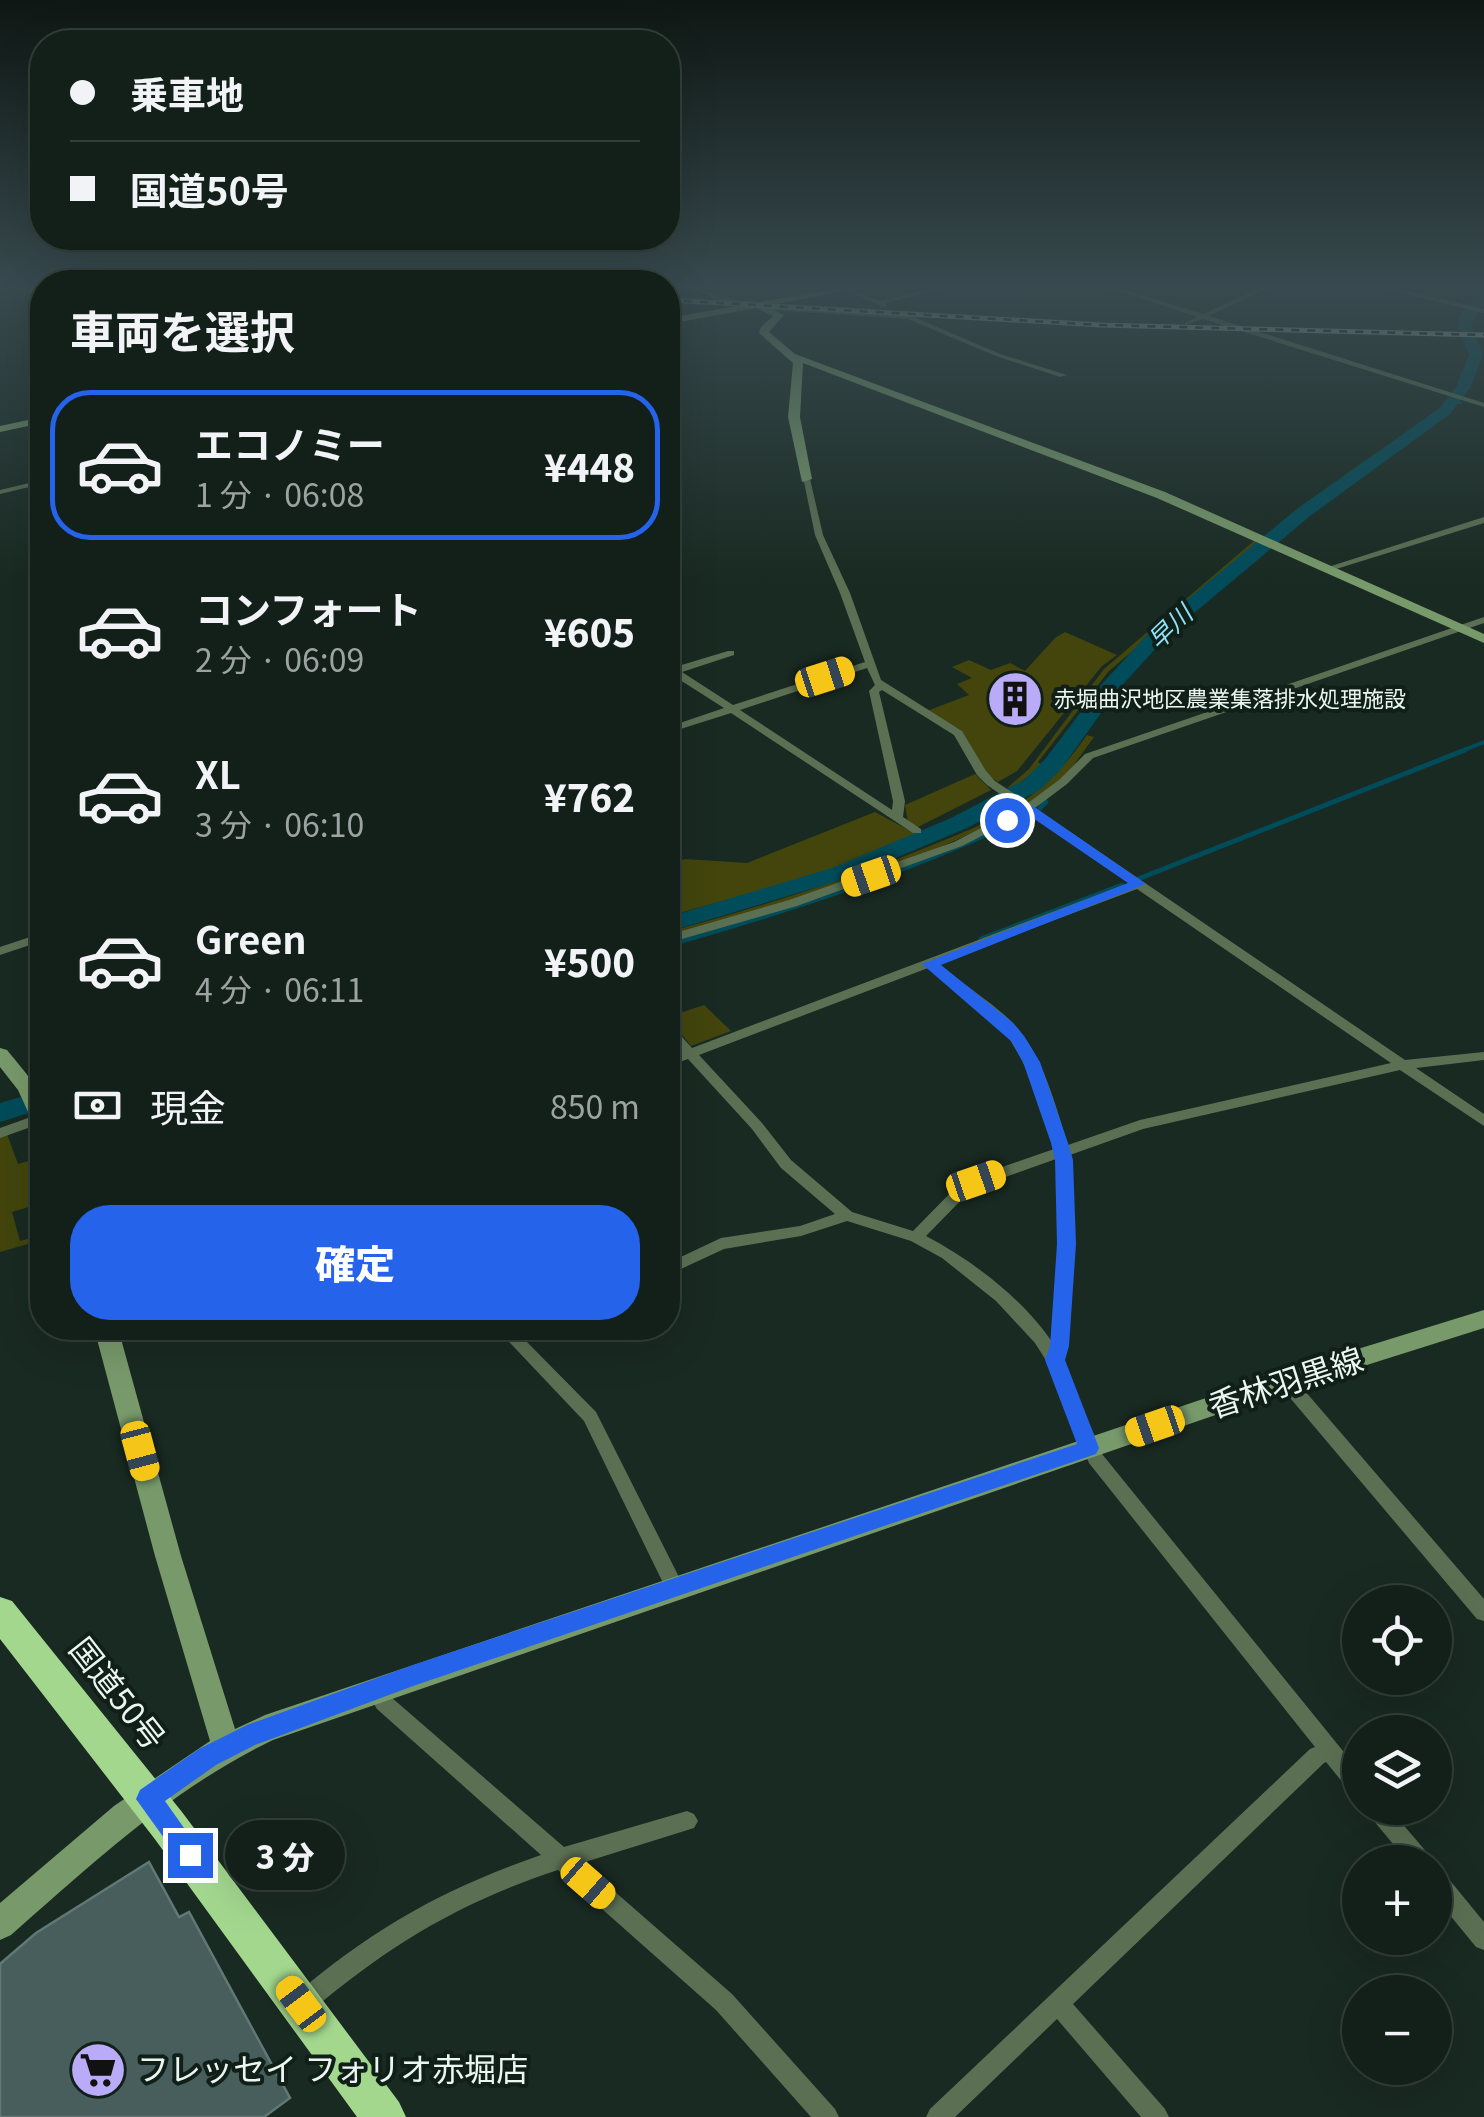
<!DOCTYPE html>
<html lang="ja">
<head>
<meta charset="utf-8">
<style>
  body { margin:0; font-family:Georgia,"Noto Sans JP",serif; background:#202d27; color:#f1f3f6; height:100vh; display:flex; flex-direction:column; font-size:38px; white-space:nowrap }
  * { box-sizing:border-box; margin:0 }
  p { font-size:32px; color:#9da3a2 }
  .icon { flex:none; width:55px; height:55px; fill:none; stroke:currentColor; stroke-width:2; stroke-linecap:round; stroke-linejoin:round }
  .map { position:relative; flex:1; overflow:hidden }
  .sheet { position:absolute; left:30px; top:270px; width:650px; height:1070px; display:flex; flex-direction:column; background:#13201a; border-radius:40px; box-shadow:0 10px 40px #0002,0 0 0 2px #323e39 }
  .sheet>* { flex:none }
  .top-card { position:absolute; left:30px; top:30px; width:650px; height:220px; border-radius:40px; box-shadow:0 10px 40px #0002,0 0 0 2px #323e39; display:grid; align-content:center; height:220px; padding:0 40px; background:#13201a }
  .fabs { position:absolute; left:1342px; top:1585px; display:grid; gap:20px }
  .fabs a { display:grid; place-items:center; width:110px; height:110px; border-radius:50%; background:#13201a; box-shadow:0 10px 40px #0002,0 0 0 2px #323e39; font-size:50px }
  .end { position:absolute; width:45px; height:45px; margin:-22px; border:12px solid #2563eb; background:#fff; box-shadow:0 0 0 5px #fff }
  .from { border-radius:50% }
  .bubble { position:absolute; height:70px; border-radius:35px; background:#13201a; box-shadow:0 10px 40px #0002,0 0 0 2px #323e39; font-size:32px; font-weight:800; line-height:70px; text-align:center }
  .car { position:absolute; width:30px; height:60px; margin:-30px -15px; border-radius:12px; box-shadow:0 0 8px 2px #0007; background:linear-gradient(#f5c518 24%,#345 0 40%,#f5c518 0 76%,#345 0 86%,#f5c518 0) }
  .top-card b { display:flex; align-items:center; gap:35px; height:95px; font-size:38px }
  .top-card b+b { border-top:2px solid #323e39 }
  .top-card i { width:25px; height:25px; background:#f1f3f6 }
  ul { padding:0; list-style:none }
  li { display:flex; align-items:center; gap:30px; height:150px; margin:0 20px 15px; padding:0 20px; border:5px solid transparent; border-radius:40px }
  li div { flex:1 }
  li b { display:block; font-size:38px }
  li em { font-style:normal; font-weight:800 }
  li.on { border-color:#2563eb }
  li>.icon { width:90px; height:90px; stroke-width:1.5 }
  h2 { padding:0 40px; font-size:45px; line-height:120px }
  .pay { display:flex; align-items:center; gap:25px; height:110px; padding:0 40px; font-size:38px }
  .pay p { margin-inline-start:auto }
  .button { display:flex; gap:20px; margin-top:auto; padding:20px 40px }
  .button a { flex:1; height:115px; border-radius:40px; background:#2563eb; color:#fff; font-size:40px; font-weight:800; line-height:115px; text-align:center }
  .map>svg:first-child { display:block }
  .green { fill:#43450d }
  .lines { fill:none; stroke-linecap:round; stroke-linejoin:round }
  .stream-far2 { stroke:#014c5a; stroke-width:2.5 }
  .stream-far1 { stroke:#014c5a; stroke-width:4 }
  .stream { stroke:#014c5a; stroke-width:5 }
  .river { fill:#014c5a; fill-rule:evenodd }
  .building { fill:#475e5c; stroke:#617976; stroke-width:2.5 }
  .street { fill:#5b7053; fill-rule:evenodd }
  .secondary { fill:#789a6b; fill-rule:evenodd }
  .highway { fill:#a3d78e; fill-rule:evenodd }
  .rail-casing { stroke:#b6c2bc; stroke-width:5 }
  .rail { stroke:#102019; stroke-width:2.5; stroke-dasharray:8; stroke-linecap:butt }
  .route { fill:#2563eb }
  .labels { text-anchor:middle; stroke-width:8; stroke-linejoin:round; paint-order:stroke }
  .far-poi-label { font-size:22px; fill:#ebf6f0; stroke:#102019; text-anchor:start }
  .far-water-label { font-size:25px; font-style:italic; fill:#8fe2f7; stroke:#102019 }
  .near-street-label { font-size:32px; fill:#ebf6f0; stroke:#102019 }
  .near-poi-label { font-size:32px; fill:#ebf6f0; stroke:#102019; text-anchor:start }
</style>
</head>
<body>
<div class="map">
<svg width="1484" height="2117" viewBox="0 0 1484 2117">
  <rect width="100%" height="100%" fill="#192a22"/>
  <g class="green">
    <polygon points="1255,540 1262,540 1108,672 1038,762 1042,765 1016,786 1007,788 1029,769 1104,669"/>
    <polygon points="1065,632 1117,655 1102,666 1017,771 998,782 988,775 961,730 927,711 969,695 957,684 972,678 952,667 969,660 991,670 1010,663 1025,671 1055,638"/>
    <path d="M1087,735L1094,737L1065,777L1032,802L1018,806L1017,811C907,868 787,904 668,937V932C755,908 841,882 925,848C960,834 998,820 1029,797C1053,780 1070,759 1087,735Z"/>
    <polygon points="975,774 991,790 916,828 908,823 905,805"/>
    <polygon points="875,812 916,834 814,876 668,916 668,866 685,859 747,863"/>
    <polygon points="704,1005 731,1031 691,1046 668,1017"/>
    <polygon points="7,1134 18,1164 42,1157 42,1203 12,1212 20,1241 42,1235 42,1240 0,1252 0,1137"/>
  </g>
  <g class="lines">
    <polyline class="stream-far2" points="1454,401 1461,403"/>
    <polyline class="stream-far1" points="1459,752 1484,742"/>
    <g class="stream">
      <polyline points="1040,808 1046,802"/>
      <polyline points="1138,879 1465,750"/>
      <polyline points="981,939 1122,885"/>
      <path d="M668,945C791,910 911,871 1027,816"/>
      <polyline points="668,1056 674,1054"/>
    </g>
    <g class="river">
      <polygon points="1484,295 1484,305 1471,323 1483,355 1470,388 1450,414 1310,516 1168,635 1116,692 1062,768 1040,790 967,828 848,878 668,932 668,917 832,868 951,818 1024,780 1046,758 1102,684 1154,627 1298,508 1440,408 1456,387 1469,355 1457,323 1464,308"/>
      <polygon points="42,1091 42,1109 0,1122 0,1103"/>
    </g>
  </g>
  <polygon class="building" points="149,1862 179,1917 189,1912 290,2098 264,2117 0,2117 0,1964 36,1933"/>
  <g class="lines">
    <g class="street">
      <polygon points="691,288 699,288 724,298 773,304 770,306 723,302"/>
      <polygon points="841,288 849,288 879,301 935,288 946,288 885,303 887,305 884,307"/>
      <polygon points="1109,288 1118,288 1203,314 1260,288 1268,288 1209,316 1484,403 1484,407 1203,319 1185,325 1185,323 1197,317"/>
      <polygon points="1382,288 1393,288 1484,309 1484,313"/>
      <polygon points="772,307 909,315 1000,354 1067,375 1060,377 996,356 908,319 770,310"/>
      <path d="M803,477L810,479L823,535L850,593L881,680L962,731L986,771L995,781L1028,803L1059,780L1085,754L1484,617V623L1093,758L1067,784L1035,808L1405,1060L1484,1052V1060L1416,1068L1484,1114V1126L1400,1070L1143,1129L1070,1155L1074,1244L1068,1346L1063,1360L1102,1454L1360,1772V1798L1353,1795L1326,1762L1324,1763L1073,2004L1165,2109L1169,2117H1141L1057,2019L955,2117H926L930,2109L1310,1749L1315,1747L1089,1463L1047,1362L1035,1343L996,1301L942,1258L911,1241L847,1221L801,1236L724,1249L668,1275V1263L721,1238L800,1226L835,1214L781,1168L752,1129L688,1059L668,1066V1057L681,1052L668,1038V1026L673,1027L692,1048L1129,883L1027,813L962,846L797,906L668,943V935L789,900L954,842L1020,808L987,785L977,775L954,735L882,690L879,692L905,801L903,817L921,829V833H913L731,713L668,733V727L724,708L669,673L668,664L675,667L728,651H734V655L682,672L733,705L865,662L840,593L815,535ZM867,668L875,685L869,691L893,801L892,810L740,710ZM1137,889L1391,1063L1140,1120L1068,1145C1055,1104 1043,1055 1013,1023C994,1004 960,982 938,964ZM928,968L1003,1029C1028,1065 1044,1107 1054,1149L962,1181L913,1231L852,1212L791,1160L762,1123L699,1055ZM1056,1159L1058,1244L1052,1342C1023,1299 972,1260 926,1236L972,1189Z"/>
      <polygon points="42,480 42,484 0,494 0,490"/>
      <polygon points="1484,517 1484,523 1333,570 1325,568"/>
      <polygon points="42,933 42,941 0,955 0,947"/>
      <polygon points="42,1113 42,1123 0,1138 0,1128"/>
      <polygon points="496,1328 513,1328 517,1331 524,1328 547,1328 545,1332 526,1341 596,1412 684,1587 682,1593 675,1595 668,1593 584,1421"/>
      <polygon points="1286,1375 1292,1376 1484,1599 1484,1621 1477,1619 1280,1386 1278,1381 1280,1376"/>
      <path d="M376,1680L383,1683L391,1697L564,1847L687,1811L694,1814L698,1821L694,1828L582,1863L732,1994L835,2109L839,2117H811L716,2010L558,1870C460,1902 389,1945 311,2011L303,2014L295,2011L292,2003L295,1995C374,1928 443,1889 541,1855L377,1709L366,1689L369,1683Z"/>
      <polygon points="1366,1808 1389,1808 1429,1855 1432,1862 1408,1862 1369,1815"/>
      <polygon points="1435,1869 1443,1872 1484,1922 1484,1950 1476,1947 1435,1897"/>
    </g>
    <g class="secondary">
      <polygon points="840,288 860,288 767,306 784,315 769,332 795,354 1165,492 1484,634 1484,643 1157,498 803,363 800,417 812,479 802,482 788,417 793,363 759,333 761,327 773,316 756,308 668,324 668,318"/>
      <polygon points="42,417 42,423 0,432 0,426"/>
      <path d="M0,1048L7,1050C32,1081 42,1087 42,1129L35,1127L18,1090L0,1067Z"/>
      <path d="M1484,1310V1328L1294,1388L273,1740C173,1788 94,1862 11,1935L0,1940V1903L114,1806L210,1741L155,1556L94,1328H118L181,1556L235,1729L265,1715L1277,1374Z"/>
    </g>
    <polygon class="highway" points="0,1597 12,1601 182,1812 399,2102 406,2117 357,2117 154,1838 0,1639"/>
    <g class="rail-casing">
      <polyline id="rail" points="668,300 1101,325 1484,335"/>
    </g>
    <use href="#rail" class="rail"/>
  </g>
  <linearGradient id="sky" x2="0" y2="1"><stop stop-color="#0e1713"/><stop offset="0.49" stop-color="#384a4f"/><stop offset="1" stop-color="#384a4f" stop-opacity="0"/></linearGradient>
  <rect width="1484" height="584" fill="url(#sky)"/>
  <polygon class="route" points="1023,806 1033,806 1146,884 941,965 1013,1023 1024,1036 1040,1062 1068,1143 1073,1160 1076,1244 1069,1346 1065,1360 1099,1448 1096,1454 413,1686 255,1745 216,1765 165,1801 203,1855 199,1863 190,1867 182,1863 136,1799 140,1790 199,1749 247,1725 413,1665 1077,1444 1045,1360 1050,1346 1057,1244 1055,1160 1051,1143 1023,1062 1011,1041 922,964 1128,883 1027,814 1012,823 1002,823 1002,817"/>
  <defs>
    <g id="building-disc" transform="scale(2.875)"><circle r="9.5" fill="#b9abf7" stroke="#102019"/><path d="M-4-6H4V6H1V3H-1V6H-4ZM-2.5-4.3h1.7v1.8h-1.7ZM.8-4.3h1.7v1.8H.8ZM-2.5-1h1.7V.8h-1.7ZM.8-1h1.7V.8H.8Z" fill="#111"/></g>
    <g id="supermarket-disc" transform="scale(2.875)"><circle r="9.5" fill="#b9abf7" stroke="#102019"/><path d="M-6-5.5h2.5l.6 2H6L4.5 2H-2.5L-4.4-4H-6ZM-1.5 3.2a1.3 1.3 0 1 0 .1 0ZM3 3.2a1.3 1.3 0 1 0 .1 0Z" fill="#111"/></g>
  </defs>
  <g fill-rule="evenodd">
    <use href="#building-disc" x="1015" y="699"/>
    <use href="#supermarket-disc" x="98" y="2070"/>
  </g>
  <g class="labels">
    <g class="far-poi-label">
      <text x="1054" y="707">赤堀曲沢地区農業集落排水処理施設</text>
    </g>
    <g class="far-water-label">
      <text transform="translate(1170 627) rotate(-44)" y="9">早川</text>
    </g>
    <g class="near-street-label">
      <text transform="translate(1286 1383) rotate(-18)" y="11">香林羽黒線</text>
      <text transform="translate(117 1694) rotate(52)" y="11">国道50号</text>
    </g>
    <g class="near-poi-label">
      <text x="137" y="2081">フレッセイ フォリオ赤堀店</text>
    </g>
  </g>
</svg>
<div class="fabs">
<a><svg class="icon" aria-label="locate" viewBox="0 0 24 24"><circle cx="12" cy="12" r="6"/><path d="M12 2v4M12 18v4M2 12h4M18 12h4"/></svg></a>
<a><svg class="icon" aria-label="layers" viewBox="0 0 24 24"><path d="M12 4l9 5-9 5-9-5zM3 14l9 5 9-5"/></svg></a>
<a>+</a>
<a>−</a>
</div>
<i class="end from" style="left:1007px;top:820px"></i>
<i class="end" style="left:190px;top:1855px"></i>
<div class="bubble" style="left:225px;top:1820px;width:120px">3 分</div>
<i class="car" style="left:825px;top:677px;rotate:72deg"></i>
<i class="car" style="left:871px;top:876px;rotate:251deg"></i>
<i class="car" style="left:976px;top:1181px;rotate:71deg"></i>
<i class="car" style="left:1155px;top:1426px;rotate:251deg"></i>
<i class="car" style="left:140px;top:1451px;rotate:165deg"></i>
<i class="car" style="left:588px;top:1883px;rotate:131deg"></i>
<i class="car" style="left:301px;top:2004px;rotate:323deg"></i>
<div class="top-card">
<b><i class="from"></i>乗車地</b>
<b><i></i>国道50号</b>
</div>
<section class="sheet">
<h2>車両を選択</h2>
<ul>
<li class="on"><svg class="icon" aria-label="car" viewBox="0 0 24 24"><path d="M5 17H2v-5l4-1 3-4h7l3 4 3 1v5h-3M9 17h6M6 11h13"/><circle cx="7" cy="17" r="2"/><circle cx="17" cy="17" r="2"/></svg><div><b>エコノミー</b><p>1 分 · 06:08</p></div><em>¥448</em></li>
<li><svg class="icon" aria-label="car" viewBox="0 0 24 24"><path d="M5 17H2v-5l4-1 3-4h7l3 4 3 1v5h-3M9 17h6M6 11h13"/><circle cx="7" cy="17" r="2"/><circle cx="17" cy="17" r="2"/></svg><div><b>コンフォート</b><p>2 分 · 06:09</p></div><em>¥605</em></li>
<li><svg class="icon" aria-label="car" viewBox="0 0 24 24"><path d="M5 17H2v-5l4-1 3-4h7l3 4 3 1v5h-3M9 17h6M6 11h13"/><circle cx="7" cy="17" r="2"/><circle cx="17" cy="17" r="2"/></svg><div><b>XL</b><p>3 分 · 06:10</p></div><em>¥762</em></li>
<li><svg class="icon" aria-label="car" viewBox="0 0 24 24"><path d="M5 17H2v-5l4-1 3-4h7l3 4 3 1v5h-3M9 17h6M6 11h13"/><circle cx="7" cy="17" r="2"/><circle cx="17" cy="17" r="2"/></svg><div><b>Green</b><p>4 分 · 06:11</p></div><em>¥500</em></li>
</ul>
<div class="pay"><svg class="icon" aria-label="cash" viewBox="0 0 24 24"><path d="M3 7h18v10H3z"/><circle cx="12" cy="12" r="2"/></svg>現金<p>850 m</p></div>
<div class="button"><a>確定</a></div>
</section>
</div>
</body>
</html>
